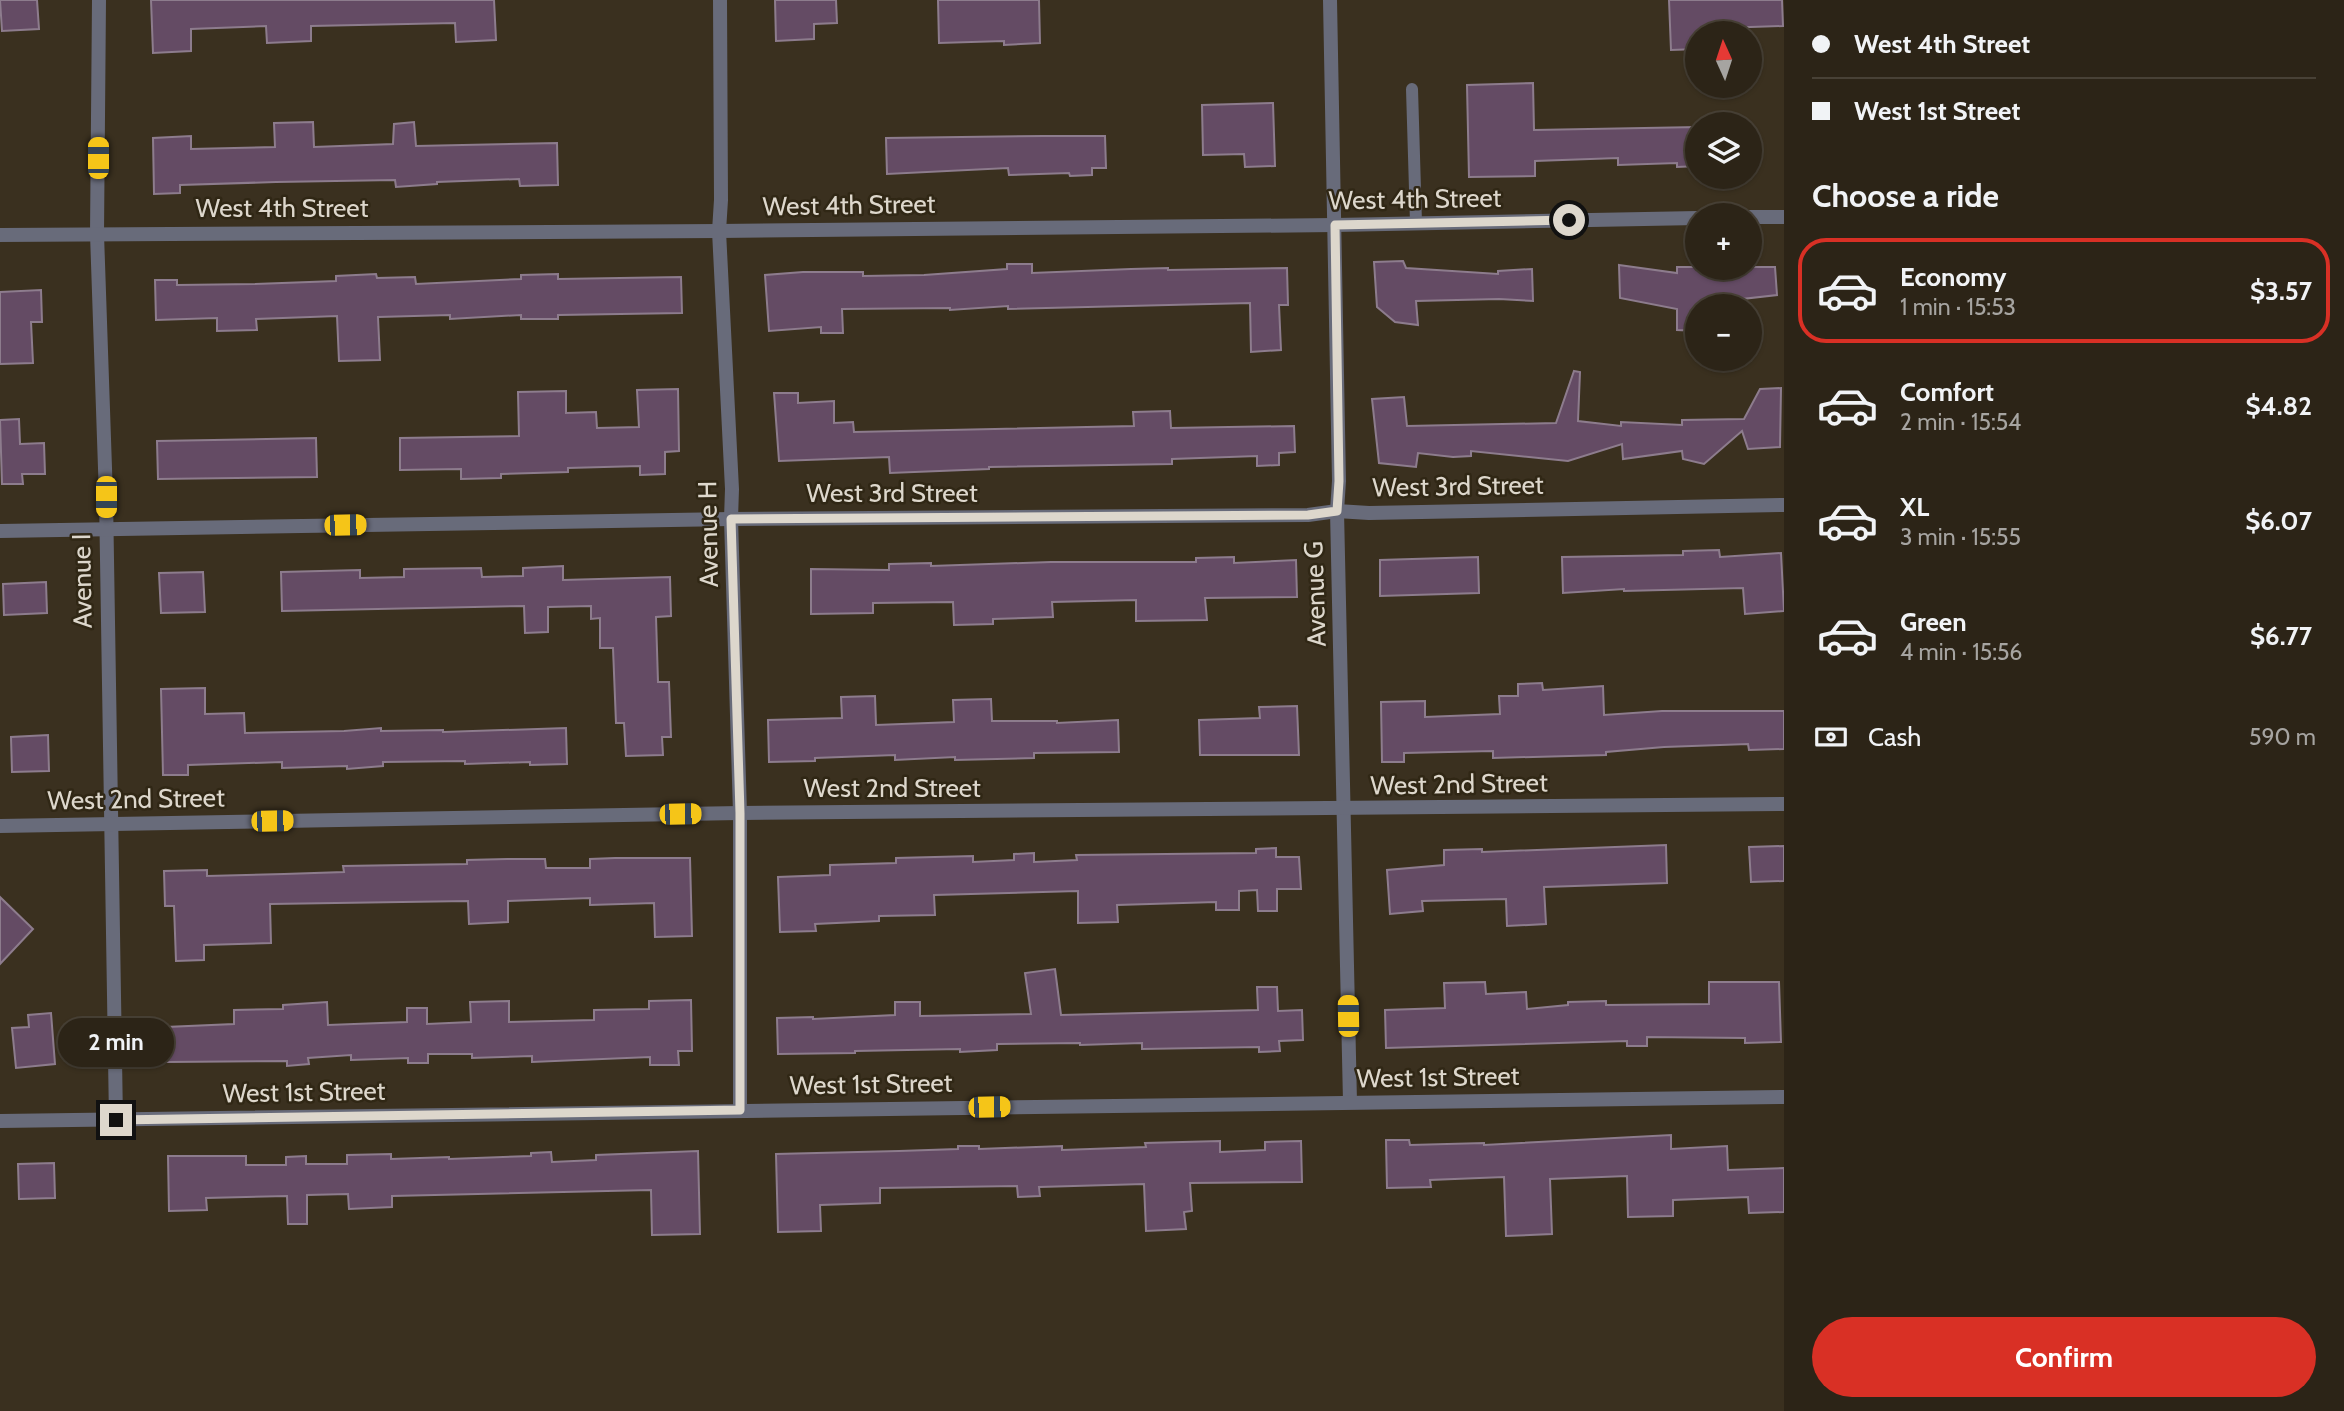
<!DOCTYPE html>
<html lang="en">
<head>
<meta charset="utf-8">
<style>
  body { margin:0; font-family:Cabin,sans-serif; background:#383024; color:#f1f3f6; height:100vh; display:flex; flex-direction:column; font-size:26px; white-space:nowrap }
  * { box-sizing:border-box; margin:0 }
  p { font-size:23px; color:#a6a4a1 }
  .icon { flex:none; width:38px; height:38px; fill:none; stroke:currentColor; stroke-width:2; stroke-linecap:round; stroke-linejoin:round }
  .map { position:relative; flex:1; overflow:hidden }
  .side { display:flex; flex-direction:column; background:#2c2417; width:560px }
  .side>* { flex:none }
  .banner { display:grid; align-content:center; height:154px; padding:0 28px; background:#2c2417 }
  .needle { width:46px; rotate:357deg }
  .tools { position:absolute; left:1685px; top:21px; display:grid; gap:14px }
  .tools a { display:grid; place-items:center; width:77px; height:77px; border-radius:50%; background:#2c2417; box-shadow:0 2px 5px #0004,0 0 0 2px #484136; font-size:35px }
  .end { position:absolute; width:32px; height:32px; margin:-16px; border:9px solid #ddd7cc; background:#111; box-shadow:0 0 0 4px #111 }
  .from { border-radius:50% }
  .bubble { position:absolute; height:49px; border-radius:24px; background:#2c2417; box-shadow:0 2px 5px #0004,0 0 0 2px #484136; font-size:23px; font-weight:700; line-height:49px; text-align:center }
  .car { position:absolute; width:21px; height:42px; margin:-21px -10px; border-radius:9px; box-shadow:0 0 5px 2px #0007; background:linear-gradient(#f5c518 24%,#345 0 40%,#f5c518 0 76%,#345 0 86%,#f5c518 0) }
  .banner b { display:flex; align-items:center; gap:24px; height:66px; font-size:26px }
  .banner b+b { border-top:2px solid #484136 }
  .banner i { width:18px; height:18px; background:#f1f3f6 }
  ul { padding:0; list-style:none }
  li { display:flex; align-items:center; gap:21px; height:105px; margin:0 14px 10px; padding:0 14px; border:4px solid transparent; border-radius:28px }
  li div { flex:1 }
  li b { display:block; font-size:26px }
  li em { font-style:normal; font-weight:700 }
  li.on { border-color:#d93025 }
  li>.icon { width:63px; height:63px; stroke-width:1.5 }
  h2 { padding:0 28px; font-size:32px; line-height:84px }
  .pay { display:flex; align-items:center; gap:18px; height:77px; padding:0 28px; font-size:26px }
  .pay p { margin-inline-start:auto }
  .button { display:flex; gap:14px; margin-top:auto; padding:14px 28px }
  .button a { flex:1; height:80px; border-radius:42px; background:#d93025; color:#fff; font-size:28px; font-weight:700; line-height:80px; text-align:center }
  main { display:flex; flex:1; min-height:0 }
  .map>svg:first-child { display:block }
  .building { fill:#644b64; stroke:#8d7c8d; stroke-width:2 }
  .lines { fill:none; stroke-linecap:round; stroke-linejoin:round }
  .lane { stroke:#686b7a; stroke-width:12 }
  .street { stroke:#686b7a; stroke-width:14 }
  .route { stroke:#ddd7cc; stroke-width:9 }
  .labels { text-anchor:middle; stroke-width:5; stroke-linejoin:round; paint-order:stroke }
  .street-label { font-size:26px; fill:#ddd7cc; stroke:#302715 }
</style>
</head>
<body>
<main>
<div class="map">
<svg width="1784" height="1411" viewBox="0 0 1784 1411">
  <rect width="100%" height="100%" fill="#3a301f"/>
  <g class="building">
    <polygon points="0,0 37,0 39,29 2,31"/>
    <polygon points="151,0 494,0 496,40 456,42 455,23 311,26 311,41 267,43 266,26 191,29 191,51 153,53"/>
    <polygon points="775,0 836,0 837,23 814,24 814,39 776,41"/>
    <polygon points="938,0 1039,0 1040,43 1004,45 1004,41 939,43"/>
    <polygon points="1669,0 1782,0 1783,26 1721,28 1721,33 1698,33 1698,49 1671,50"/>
    <polygon points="1533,83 1534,130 1698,127 1698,166 1677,167 1677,163 1618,165 1618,158 1535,161 1535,176 1469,177 1467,85"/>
    <polygon points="1273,103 1275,166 1245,167 1244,154 1203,155 1202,105"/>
    <polygon points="313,122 314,147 393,144 394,124 414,122 416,146 557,143 558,185 520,186 519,179 437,182 437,184 396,187 395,180 276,182 180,185 180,193 154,194 153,138 191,136 191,149 275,147 274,123"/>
    <polygon points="1044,136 1105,136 1106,168 1092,168 1092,175 1070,176 1069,173 1009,175 1008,168 887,174 886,138"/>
    <polygon points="1403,261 1406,268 1498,274 1498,271 1532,269 1533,301 1499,299 1416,301 1418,325 1395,322 1377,307 1374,262"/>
    <polygon points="1007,264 1032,264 1032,273 1131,269 1168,268 1168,270 1287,268 1288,305 1279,305 1281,350 1251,352 1250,303 1008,309 1008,306 950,310 950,308 842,309 843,333 821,333 821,327 769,331 765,275 803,272 863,272 863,276 924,275 1007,269"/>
    <polygon points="1619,265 1677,273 1677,267 1775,267 1777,295 1716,302 1716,306 1698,306 1698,331 1677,330 1677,309 1620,298"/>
    <polygon points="376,274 377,278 415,277 416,284 521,279 521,275 558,274 558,279 681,277 682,313 558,315 558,319 521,319 521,315 450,319 450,315 378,317 380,360 339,361 337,316 256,319 257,330 217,331 217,318 156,320 155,280 177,280 177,285 255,284 336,281 336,276"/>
    <polygon points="41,290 42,322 31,322 33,363 0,364 0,292"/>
    <polygon points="1574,371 1580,372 1578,421 1621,426 1621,422 1682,425 1682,420 1744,419 1760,389 1781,388 1780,447 1748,449 1742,431 1704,464 1683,459 1682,451 1623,459 1622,444 1568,461 1471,451 1471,456 1453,457 1418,453 1416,467 1379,463 1372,399 1404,397 1407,426 1556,423"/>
    <polygon points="678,389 679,451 665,452 665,474 640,475 640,466 568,468 568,472 501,474 501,478 461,479 461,469 400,470 400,438 519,436 518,392 566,391 566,413 596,412 597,428 639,427 637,390"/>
    <polygon points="774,393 798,393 798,403 834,401 834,423 853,422 854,432 1134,426 1133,412 1170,411 1171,428 1294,426 1295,452 1279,453 1279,465 1257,466 1257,456 1172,459 1172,464 989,467 989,469 890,473 889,457 779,461"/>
    <polygon points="19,419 20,444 44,443 45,474 22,474 23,484 2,484 0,420"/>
    <polygon points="316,438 317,477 158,479 157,441"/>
    <polygon points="1719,550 1720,557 1781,553 1784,611 1745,614 1743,588 1624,591 1624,589 1563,593 1562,557 1683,555 1683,551"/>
    <polygon points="1234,557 1234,563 1296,560 1297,597 1205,598 1207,620 1136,621 1136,600 1052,602 1053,617 993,619 993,624 954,625 953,602 873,603 873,613 811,614 811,569 889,570 889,564 931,563 931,566 1051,562 1196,562 1196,558"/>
    <polygon points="1478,557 1479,593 1380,596 1380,560"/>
    <polygon points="563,566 563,580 670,577 671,616 656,617 658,682 669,682 671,737 662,737 663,755 626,756 624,723 616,723 613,648 600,648 600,618 591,619 591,606 548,607 548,632 525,633 524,606 282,611 281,572 360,570 360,578 404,577 404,569 481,568 482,577 523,576 523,568"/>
    <polygon points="203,572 205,612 161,613 159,573"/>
    <polygon points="46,582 47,613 4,615 3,584"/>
    <polygon points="1542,683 1543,690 1603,686 1604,715 1662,711 1784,711 1784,749 1749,750 1748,744 1664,747 1606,752 1606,755 1493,758 1493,751 1404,753 1404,762 1382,762 1381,702 1425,701 1425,717 1500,714 1499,696 1518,696 1518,684"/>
    <polygon points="205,688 205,714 244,713 245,733 344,731 381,728 381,731 443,730 443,732 566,728 567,764 530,765 530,762 465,764 465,761 383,762 383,766 347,769 347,766 282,768 282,762 188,765 188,775 163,775 161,689"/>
    <polygon points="875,696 876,725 954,722 953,700 991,699 992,721 1057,721 1057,723 1118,720 1119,752 1034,753 1034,758 955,760 955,757 895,760 895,755 815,758 815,761 769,762 768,720 842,718 841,697"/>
    <polygon points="1297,706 1299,755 1200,755 1199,720 1260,718 1259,707"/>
    <polygon points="48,735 49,771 12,772 11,737"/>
    <polygon points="1666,845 1667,883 1544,887 1546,924 1507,926 1506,899 1422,901 1423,911 1390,914 1387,870 1444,865 1444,850 1482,849 1482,852"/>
    <polygon points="1784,846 1784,881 1751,882 1749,847"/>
    <polygon points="1276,848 1276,857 1299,857 1301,889 1277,889 1277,911 1258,911 1257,890 1239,891 1239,910 1216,910 1216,902 1117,905 1118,922 1078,923 1078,891 934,895 935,915 879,916 879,921 815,924 816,931 780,932 778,877 830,875 830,865 896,863 896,858 973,856 973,862 1014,860 1014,854 1034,853 1034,862 1077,860 1076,855 1256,853 1256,849"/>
    <polygon points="615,858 690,858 692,936 655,937 654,903 590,905 590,898 508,901 508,922 469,924 468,901 270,904 271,943 204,945 204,960 176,961 174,906 165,906 164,871 207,870 207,876 284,874 344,872 343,866 467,864 467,860 507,859 545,859 546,868 590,868 590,859"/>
    <polygon points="0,897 33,929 0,964"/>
    <polygon points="1055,969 1061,1015 1258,1010 1257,987 1277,987 1278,1011 1302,1010 1303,1040 1279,1041 1280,1051 1259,1052 1259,1047 1142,1049 1142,1043 1080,1045 1080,1043 997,1044 997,1050 960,1052 960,1049 855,1051 855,1053 778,1054 777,1018 813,1017 813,1019 895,1015 895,1002 920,1002 920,1016 1031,1014 1025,973"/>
    <polygon points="1485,982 1486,994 1526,992 1527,1009 1568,1005 1568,1002 1606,1001 1606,1005 1709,1004 1709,982 1779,982 1781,1042 1745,1043 1745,1038 1647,1037 1647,1046 1627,1046 1627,1041 1386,1048 1385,1010 1445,1008 1444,983"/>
    <polygon points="691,1000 692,1051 678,1051 679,1065 650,1065 650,1057 532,1062 532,1056 472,1058 472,1054 428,1054 428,1063 408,1063 408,1058 351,1060 351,1055 308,1058 309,1064 287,1066 287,1061 167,1062 166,1027 234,1024 234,1010 283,1009 283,1005 327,1002 328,1025 407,1022 407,1008 427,1008 427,1024 471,1022 470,1002 509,1001 509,1022 594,1020 594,1010 649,1009 649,1001"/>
    <polygon points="51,1013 55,1064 16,1068 12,1028 29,1027 28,1015"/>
    <polygon points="1671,1135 1671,1149 1727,1146 1728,1170 1784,1168 1784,1212 1749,1213 1748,1197 1673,1200 1673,1216 1628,1217 1627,1176 1550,1179 1552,1234 1506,1236 1504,1177 1430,1180 1431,1187 1387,1188 1386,1140 1409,1140 1410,1145 1484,1143 1484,1145"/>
    <polygon points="1220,1141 1220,1152 1265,1150 1265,1142 1301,1141 1302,1182 1190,1183 1192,1211 1184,1212 1186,1229 1146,1231 1144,1184 1039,1187 1040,1196 1018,1197 1017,1186 880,1188 880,1203 820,1205 821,1231 778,1232 776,1154 899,1151 958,1149 958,1146 979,1146 979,1149 1062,1146 1062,1150 1146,1147 1145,1143"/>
    <polygon points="698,1151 700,1234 652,1235 651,1190 392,1196 392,1207 349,1209 348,1194 307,1195 307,1224 288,1224 287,1196 206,1198 207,1210 169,1211 168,1156 246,1156 246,1165 286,1165 286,1157 306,1156 306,1164 347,1164 347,1155 391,1154 391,1159 449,1157 449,1159 531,1156 531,1153 551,1152 552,1162 596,1160 596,1155"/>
    <polygon points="54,1163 55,1198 19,1199 18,1164"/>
  </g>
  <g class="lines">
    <polyline class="lane" points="1412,89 1416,223"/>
    <g class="street">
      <polyline points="99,0 97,234 106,497 116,1120"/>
      <polyline points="720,0 721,200 719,231 732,489 731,519 740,813 740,1110"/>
      <polyline points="1330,0 1339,481 1337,511 1350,1102"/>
      <polyline points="1750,217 1784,217"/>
      <polyline points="0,235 719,231 1335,225 1698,218"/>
      <polyline points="0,531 731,519 1308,515 1337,511 1369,513 1784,505"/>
      <polyline points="0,826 740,813 1784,804"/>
      <polyline points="0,1121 1784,1097"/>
    </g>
  </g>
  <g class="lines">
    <polyline class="route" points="116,1120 740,1110 740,813 731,519 1308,515 1337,511 1339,481 1335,225 1569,220"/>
  </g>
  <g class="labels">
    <g class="street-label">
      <text transform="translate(1415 199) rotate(-1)" y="9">West 4th Street</text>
      <text transform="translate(849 205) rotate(-1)" y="9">West 4th Street</text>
      <text x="282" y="217">West 4th Street</text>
      <text transform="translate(1458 486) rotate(-1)" y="9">West 3rd Street</text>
      <text x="892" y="502">West 3rd Street</text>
      <text transform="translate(708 534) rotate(-91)" y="9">Avenue H</text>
      <text transform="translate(82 581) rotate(-91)" y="9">Avenue I</text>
      <text transform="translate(1315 594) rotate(-92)" y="9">Avenue G</text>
      <text transform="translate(1459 784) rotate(-1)" y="9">West 2nd Street</text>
      <text x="892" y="797">West 2nd Street</text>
      <text transform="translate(136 799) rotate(-1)" y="9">West 2nd Street</text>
      <text transform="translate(1438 1077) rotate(-1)" y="9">West 1st Street</text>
      <text transform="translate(871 1084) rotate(-1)" y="9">West 1st Street</text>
      <text transform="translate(304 1092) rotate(-1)" y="9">West 1st Street</text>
    </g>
  </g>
</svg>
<div class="tools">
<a><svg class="needle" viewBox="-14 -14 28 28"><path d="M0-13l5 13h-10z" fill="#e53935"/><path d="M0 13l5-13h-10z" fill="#a6a4a1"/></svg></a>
<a><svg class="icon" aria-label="layers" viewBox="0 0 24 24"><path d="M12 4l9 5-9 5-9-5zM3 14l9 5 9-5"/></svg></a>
<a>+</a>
<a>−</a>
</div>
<i class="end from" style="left:1569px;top:220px"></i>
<i class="end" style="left:116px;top:1120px"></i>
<div class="bubble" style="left:58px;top:1018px;width:116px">2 min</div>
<i class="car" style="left:98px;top:158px;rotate:0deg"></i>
<i class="car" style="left:106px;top:497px;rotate:180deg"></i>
<i class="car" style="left:345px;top:525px;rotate:89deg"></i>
<i class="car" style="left:680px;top:814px;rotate:89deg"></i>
<i class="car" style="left:272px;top:821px;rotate:89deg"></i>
<i class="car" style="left:1348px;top:1016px;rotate:359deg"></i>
<i class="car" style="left:989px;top:1107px;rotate:89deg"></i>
</div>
<section class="side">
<div class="banner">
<b><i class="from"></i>West 4th Street</b>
<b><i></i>West 1st Street</b>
</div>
<h2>Choose a ride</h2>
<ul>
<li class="on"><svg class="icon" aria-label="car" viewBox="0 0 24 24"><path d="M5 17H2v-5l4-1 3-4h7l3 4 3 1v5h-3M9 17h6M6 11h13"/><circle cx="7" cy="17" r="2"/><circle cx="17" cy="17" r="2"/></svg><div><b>Economy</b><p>1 min · 15:53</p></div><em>$3.57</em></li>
<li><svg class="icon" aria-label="car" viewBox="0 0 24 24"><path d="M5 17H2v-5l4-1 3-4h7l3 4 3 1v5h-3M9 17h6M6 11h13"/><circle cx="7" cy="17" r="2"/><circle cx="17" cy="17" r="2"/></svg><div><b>Comfort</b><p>2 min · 15:54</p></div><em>$4.82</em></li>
<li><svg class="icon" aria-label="car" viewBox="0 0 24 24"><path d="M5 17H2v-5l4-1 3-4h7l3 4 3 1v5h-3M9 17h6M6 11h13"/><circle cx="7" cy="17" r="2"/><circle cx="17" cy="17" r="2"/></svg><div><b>XL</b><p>3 min · 15:55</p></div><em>$6.07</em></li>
<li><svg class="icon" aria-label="car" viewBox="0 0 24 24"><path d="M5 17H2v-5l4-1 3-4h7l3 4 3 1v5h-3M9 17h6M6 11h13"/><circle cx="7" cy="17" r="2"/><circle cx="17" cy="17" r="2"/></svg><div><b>Green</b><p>4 min · 15:56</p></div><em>$6.77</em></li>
</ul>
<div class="pay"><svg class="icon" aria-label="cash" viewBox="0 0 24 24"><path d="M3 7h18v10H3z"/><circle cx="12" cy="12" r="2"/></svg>Cash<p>590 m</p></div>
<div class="button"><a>Confirm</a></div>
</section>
</main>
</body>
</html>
